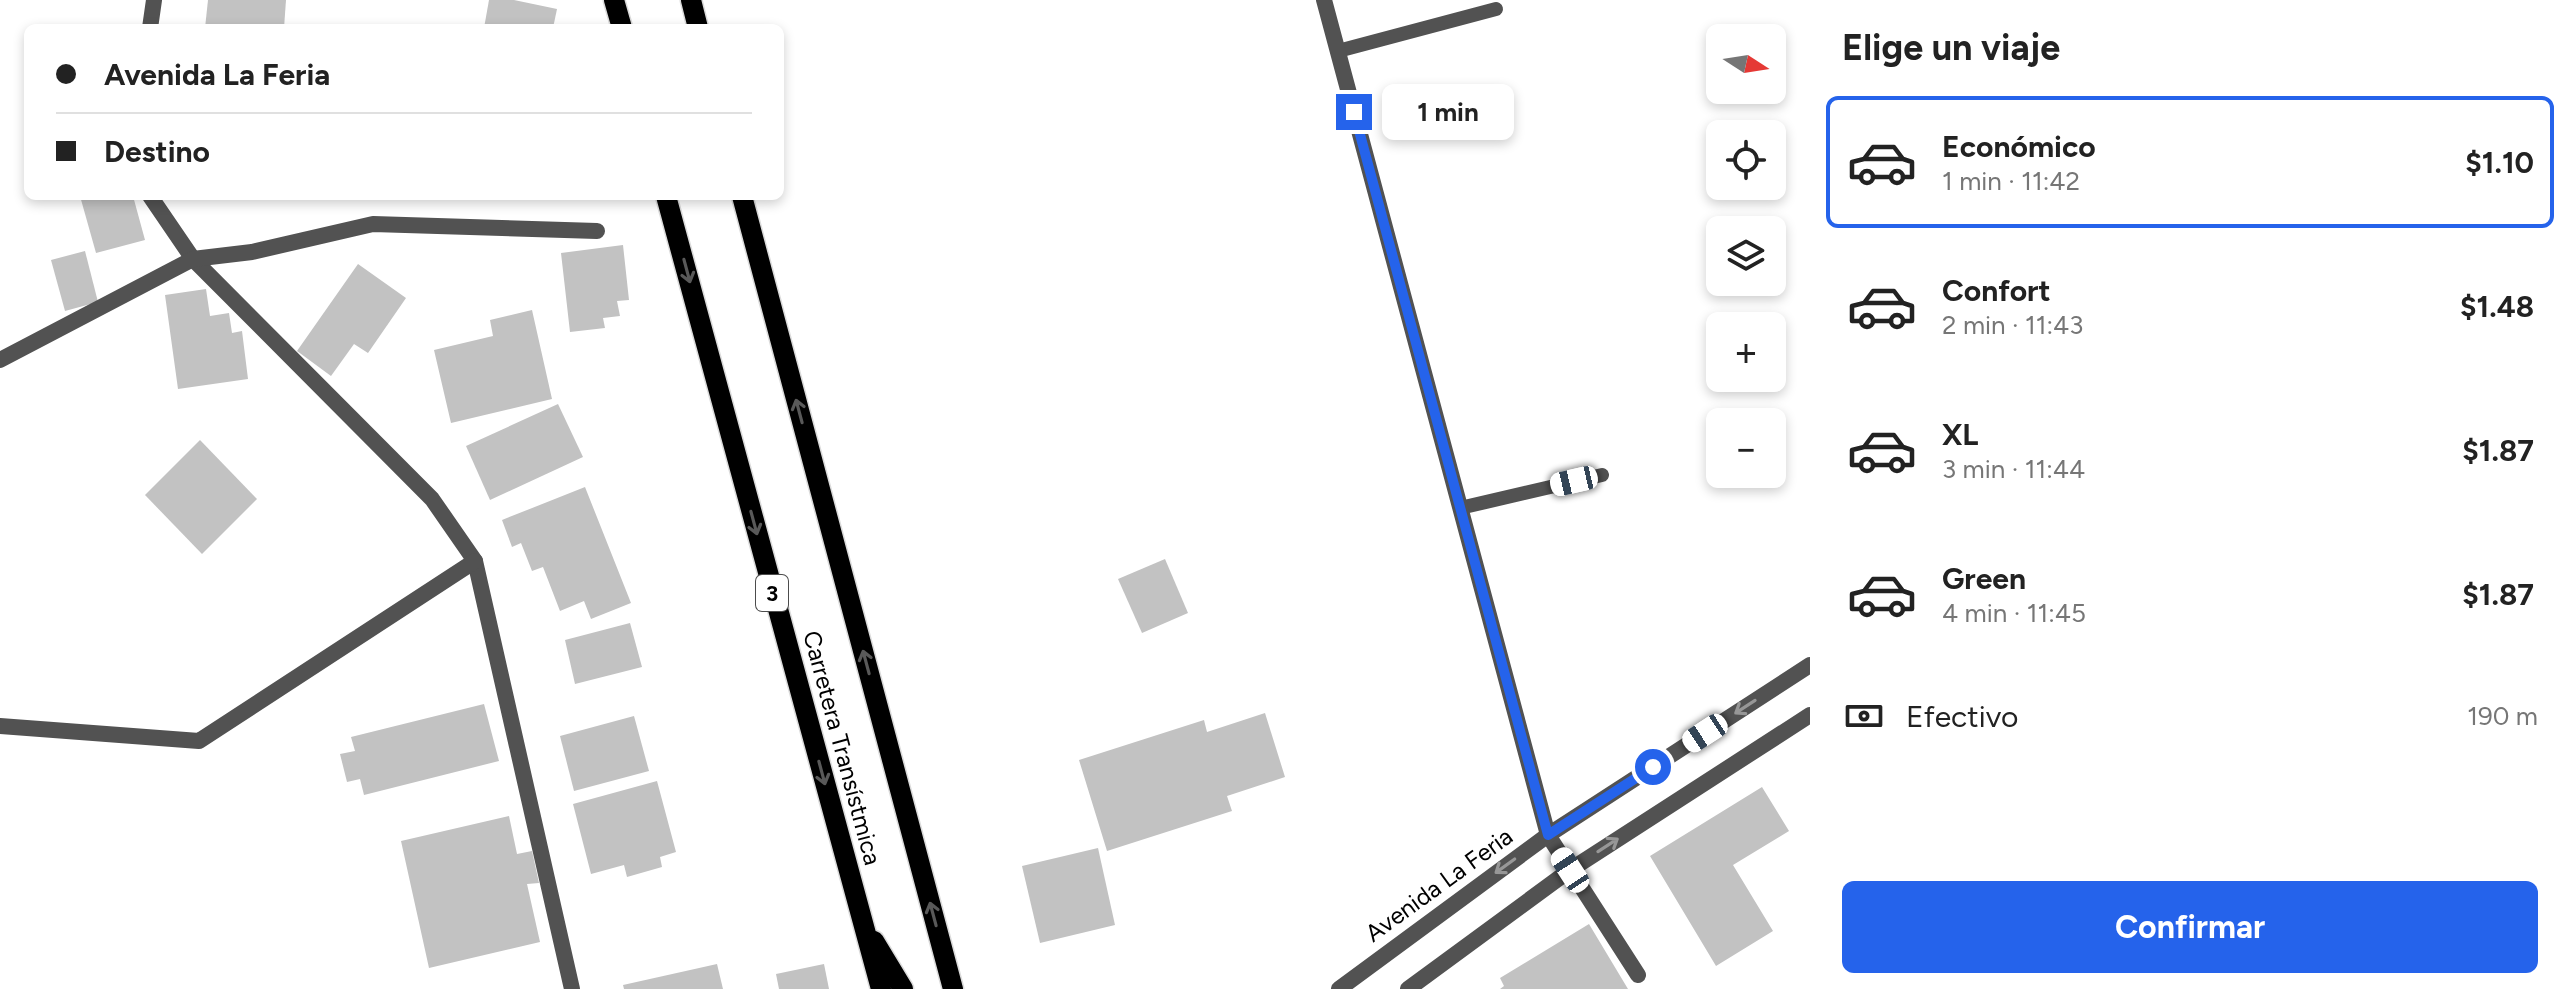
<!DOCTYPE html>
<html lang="es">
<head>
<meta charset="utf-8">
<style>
  body { margin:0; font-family:Figtree,sans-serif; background:#f2f2f2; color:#222; height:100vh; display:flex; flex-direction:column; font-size:30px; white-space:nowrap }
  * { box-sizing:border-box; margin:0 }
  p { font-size:26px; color:#767676 }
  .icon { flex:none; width:44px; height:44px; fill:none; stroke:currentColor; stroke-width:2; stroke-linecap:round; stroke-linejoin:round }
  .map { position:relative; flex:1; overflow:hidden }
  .drawer { display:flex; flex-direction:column; background:#fff; width:760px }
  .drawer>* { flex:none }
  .top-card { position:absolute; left:24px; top:24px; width:760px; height:176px; border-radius:12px; box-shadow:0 4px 12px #0003; display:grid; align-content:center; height:176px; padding:0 32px; background:#fff }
  .needle { width:52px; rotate:102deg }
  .controls { position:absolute; left:1706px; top:24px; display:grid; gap:16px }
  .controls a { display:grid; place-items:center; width:80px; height:80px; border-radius:12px; background:#fff; box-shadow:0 4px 12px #0003; font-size:40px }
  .end { position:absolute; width:36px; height:36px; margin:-18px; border:10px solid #2563eb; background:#fff; box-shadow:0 0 0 4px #fff }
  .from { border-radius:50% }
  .bubble { position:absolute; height:56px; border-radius:12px; background:#fff; box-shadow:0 4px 12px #0003; font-size:26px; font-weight:700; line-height:56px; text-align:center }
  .car { position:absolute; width:24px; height:48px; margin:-24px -12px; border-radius:10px; box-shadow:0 0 6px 2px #0007; background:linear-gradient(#fff 24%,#345 0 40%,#fff 0 76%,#345 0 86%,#fff 0) }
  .top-card b { display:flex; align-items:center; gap:28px; height:76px; font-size:30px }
  .top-card b+b { border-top:2px solid #e0e0e0 }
  .top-card i { width:20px; height:20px; background:#222 }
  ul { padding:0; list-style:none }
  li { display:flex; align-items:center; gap:24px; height:132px; margin:0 16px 12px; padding:0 16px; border:4px solid transparent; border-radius:12px }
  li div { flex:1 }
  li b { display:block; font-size:30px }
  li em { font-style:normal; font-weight:700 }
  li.active { border-color:#2563eb }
  li>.icon { width:72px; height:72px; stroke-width:1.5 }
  h2 { padding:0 32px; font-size:36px; line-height:96px }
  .pay { display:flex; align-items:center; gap:20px; height:88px; padding:0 32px; font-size:30px }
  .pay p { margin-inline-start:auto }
  .action { display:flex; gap:16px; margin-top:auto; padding:16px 32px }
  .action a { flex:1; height:92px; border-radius:12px; background:#2563eb; color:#fff; font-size:32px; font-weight:700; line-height:92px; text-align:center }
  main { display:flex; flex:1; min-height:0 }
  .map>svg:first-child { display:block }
  .building { fill:#c2c2c2 }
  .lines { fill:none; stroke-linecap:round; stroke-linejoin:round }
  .primary-casing { stroke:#dbdbdb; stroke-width:23 }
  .service { stroke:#525252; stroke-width:14 }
  .minor { stroke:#525252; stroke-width:16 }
  .primary { stroke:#000; stroke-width:20 }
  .oneway { stroke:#595959 }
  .oneway2 { stroke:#979797 }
  .route { stroke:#2563eb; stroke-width:10 }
  .labels { text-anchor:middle; stroke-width:6; stroke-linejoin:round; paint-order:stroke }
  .shield { fill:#fff; stroke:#4c4c4c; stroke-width:2 }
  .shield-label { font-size:22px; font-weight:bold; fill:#000 }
  .street-label { font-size:24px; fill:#000; stroke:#fff }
</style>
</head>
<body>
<main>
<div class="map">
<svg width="1810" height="989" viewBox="0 0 1810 989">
  <rect width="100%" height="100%" fill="#fff"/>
  <g class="building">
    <polygon points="208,0 286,0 284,28 205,28"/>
    <polygon points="489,0 514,0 557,9 553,28 484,28"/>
    <polygon points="80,196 133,196 145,240 96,253"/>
    <polygon points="623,245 629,300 617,301 620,316 603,318 605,328 570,332 561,253"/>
    <polygon points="85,251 98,302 65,311 51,260"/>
    <polygon points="358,264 406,298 368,353 354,344 331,376 297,351"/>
    <polygon points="206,289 210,316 229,313 232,333 242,331 248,379 178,389 165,295"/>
    <polygon points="532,310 552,399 451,423 434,350 493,336 490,320"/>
    <polygon points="558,404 583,457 490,500 466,446"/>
    <polygon points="200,440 257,499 202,554 145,495"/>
    <polygon points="585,487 631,603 591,619 584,601 560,611 543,567 532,571 521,543 512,547 502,520"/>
    <polygon points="1165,559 1188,613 1142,633 1118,579"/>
    <polygon points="630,623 642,667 575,684 565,640"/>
    <polygon points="484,704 499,761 364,795 360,779 347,782 340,754 355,751 351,737"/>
    <polygon points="1265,713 1285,777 1227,796 1232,811 1107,851 1079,760 1204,720 1207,732"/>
    <polygon points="634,716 649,771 574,791 560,736"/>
    <polygon points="657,781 676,852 660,857 662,867 627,877 624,865 591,874 573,804"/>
    <polygon points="1762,787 1789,831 1733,865 1773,931 1716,966 1650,856"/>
    <polygon points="509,816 517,854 532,851 539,883 527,884 540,942 429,968 401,841"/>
    <polygon points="1098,848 1115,925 1040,943 1022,866"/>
    <polygon points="1589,924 1628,989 1500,989 1504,986 1500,978"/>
    <polygon points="717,964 723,989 624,989 623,985"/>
    <polygon points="824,964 829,989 779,989 776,974"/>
  </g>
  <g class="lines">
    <g class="primary-casing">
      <g id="primary">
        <polyline points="614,0 622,28"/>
        <polyline points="691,0 698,28"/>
        <polyline points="666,196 881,989"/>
        <polyline points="742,196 953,989"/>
        <polyline points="874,941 903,989"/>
      </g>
    </g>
    <g class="service">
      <polyline points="1338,51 1496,9"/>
      <polyline points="1460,508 1602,475"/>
    </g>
    <g class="minor">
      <polyline points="1324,0 1548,835 1638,975"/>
      <polyline points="150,28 154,0"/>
      <polyline points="150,196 193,259 432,499 475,561 572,989"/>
      <polyline points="0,360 193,259 252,252 373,224 597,231"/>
      <polyline points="0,726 199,741 475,561"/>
      <polyline points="1339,989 1548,835 1810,665"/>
      <polyline points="1408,989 1570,870 1810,715"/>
    </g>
    <use href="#primary" class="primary"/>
  </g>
  <defs><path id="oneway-shaft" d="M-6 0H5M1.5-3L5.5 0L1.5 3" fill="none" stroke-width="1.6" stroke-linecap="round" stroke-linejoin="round" transform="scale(2)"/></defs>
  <g class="oneway">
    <use href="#oneway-shaft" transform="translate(687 271) rotate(75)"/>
    <use href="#oneway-shaft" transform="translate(799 411) rotate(-105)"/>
    <use href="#oneway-shaft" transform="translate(754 523) rotate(75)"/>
    <use href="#oneway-shaft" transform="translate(866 662) rotate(-105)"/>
    <use href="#oneway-shaft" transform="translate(822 773) rotate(75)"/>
    <use href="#oneway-shaft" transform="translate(933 914) rotate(-105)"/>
  </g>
  <g class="oneway2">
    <use href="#oneway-shaft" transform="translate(1745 707) rotate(147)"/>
    <use href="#oneway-shaft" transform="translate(1608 845) rotate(-33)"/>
    <use href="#oneway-shaft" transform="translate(1505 866) rotate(144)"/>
  </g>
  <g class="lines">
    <polyline class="route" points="1354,112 1548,835 1653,767"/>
  </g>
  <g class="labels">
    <rect class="shield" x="756" y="575" width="32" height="36" rx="6"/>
    <g class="shield-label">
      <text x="772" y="601">3</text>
    </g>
    <g class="street-label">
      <text transform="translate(842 748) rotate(75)" y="8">Carretera Transístmica</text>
      <text transform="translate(1439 885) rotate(-36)" y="8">Avenida La Feria</text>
    </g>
  </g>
</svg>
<div class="controls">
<a><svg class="needle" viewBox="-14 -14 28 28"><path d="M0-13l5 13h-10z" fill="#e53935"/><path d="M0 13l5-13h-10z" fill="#767676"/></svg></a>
<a><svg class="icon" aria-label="locate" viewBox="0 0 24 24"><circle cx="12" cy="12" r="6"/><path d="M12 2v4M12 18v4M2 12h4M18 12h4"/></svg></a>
<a><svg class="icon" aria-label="layers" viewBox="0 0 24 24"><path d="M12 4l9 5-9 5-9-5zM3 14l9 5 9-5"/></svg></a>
<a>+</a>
<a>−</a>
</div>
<i class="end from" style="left:1653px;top:767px"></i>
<i class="end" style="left:1354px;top:112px"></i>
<div class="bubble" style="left:1382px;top:84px;width:132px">1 min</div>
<i class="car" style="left:1574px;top:481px;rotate:257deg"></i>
<i class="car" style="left:1705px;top:733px;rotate:237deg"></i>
<i class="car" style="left:1570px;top:870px;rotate:327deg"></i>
<div class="top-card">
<b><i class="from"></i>Avenida La Feria</b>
<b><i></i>Destino</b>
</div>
</div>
<section class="drawer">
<h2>Elige un viaje</h2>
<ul>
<li class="active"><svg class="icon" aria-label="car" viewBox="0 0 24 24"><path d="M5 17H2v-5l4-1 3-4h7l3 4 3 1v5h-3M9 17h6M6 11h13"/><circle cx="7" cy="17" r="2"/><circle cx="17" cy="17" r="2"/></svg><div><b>Económico</b><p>1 min · 11:42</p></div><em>$1.10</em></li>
<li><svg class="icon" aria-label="car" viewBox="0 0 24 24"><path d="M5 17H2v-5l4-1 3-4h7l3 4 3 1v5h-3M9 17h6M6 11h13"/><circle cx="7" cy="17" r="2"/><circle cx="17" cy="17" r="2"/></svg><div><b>Confort</b><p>2 min · 11:43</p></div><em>$1.48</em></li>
<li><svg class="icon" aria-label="car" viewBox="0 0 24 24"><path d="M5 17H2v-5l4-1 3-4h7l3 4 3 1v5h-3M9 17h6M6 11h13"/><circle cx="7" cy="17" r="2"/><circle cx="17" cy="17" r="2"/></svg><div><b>XL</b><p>3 min · 11:44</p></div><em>$1.87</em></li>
<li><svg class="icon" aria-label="car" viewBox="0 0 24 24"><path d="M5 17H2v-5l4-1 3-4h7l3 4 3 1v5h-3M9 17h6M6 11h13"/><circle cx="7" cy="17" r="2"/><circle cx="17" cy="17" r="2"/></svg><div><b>Green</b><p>4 min · 11:45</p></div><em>$1.87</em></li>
</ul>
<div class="pay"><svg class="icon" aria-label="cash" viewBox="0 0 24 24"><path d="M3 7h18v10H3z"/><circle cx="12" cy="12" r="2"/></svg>Efectivo<p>190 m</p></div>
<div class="action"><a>Confirmar</a></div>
</section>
</main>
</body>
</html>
